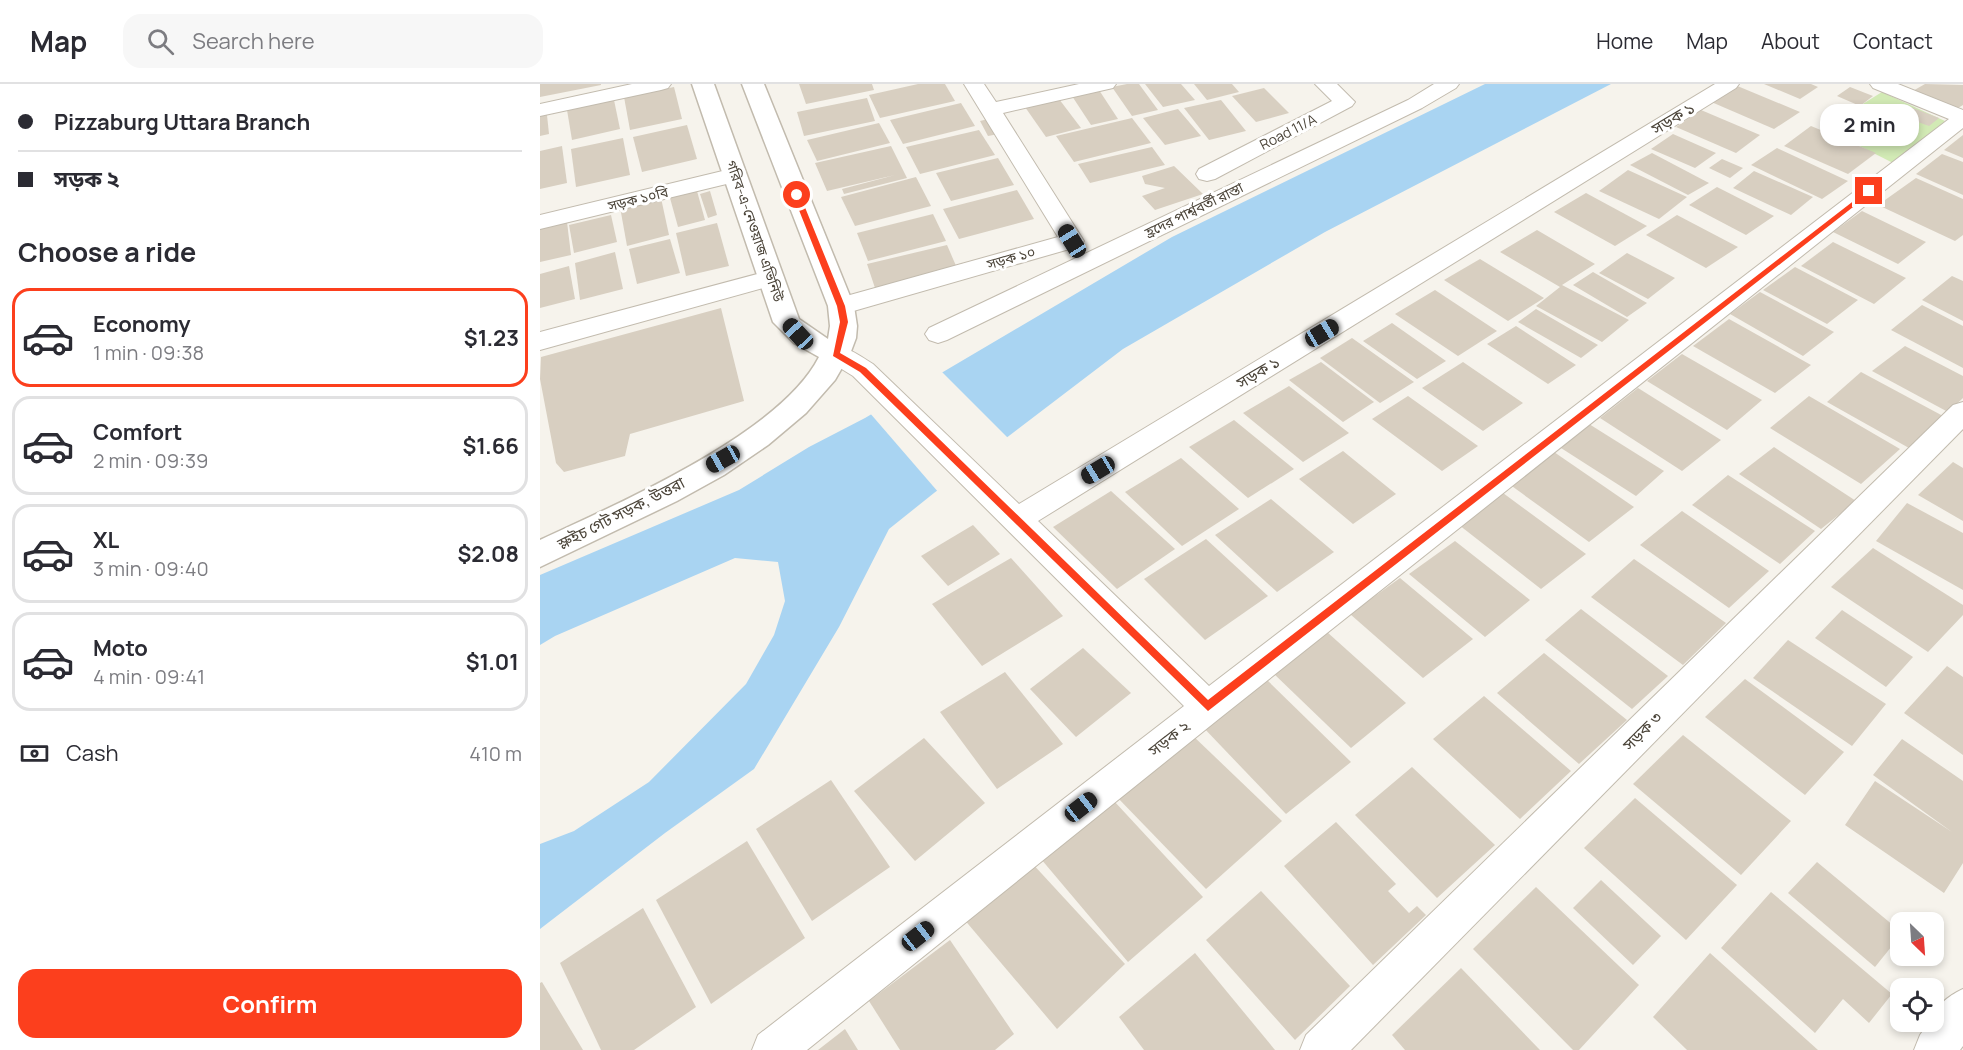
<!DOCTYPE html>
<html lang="en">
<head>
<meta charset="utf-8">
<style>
  body { margin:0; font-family:Manrope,"Noto Sans Bengali",sans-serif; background:#f7f7f7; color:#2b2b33; height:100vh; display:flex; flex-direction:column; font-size:22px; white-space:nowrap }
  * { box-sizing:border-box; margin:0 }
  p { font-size:20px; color:#7c7c81 }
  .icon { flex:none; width:33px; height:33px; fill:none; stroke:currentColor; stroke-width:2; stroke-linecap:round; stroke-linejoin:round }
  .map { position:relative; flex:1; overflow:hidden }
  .panel { display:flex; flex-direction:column; background:#fff; width:540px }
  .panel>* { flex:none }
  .top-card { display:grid; align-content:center; height:132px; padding:0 18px; background:#fff }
  .needle { width:39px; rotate:155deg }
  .fabs { position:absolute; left:1350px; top:828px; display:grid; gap:12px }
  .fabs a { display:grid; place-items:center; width:54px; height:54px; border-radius:12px; background:#fff; box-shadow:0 3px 9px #0003; font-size:30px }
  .end { position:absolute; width:27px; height:27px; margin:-14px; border:8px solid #fc3f1d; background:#fff; box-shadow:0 0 0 3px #fff }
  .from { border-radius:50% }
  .bubble { position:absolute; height:42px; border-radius:18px; background:#fff; box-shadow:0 3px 9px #0003; font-size:20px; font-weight:700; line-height:42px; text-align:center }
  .car { position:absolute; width:18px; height:36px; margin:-18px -9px; border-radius:8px; box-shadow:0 0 4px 2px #0007; background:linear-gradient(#222 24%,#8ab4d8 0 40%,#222 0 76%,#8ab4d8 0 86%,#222 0) }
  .top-card b { display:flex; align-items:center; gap:21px; height:57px; font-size:22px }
  .top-card b+b { border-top:2px solid #e1e1e2 }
  .top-card i { width:15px; height:15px; background:#2b2b33 }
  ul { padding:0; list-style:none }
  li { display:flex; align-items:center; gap:18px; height:99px; margin:0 12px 9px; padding:0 6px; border:3px solid #e1e1e2; border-radius:18px }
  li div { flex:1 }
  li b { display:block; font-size:22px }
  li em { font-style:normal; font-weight:700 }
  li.on { border-color:#fc3f1d }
  li>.icon { width:54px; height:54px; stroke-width:1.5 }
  h2 { padding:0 18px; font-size:27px; line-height:72px }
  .pay { display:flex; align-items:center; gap:15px; height:66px; padding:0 18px; font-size:22px }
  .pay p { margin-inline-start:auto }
  .cta { display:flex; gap:12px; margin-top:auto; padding:12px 18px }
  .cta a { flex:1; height:69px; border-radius:18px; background:#fc3f1d; color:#fff; font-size:24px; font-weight:700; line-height:69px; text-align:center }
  header { display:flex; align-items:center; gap:36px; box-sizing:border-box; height:84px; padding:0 30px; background:#fff; border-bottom:2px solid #e1e1e2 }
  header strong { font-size:28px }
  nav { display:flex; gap:33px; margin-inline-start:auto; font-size:21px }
  .search { width:420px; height:54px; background:#f7f7f7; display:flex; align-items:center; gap:15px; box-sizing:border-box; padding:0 21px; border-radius:18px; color:#7c7c81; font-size:22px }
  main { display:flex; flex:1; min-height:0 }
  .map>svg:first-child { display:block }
  .green { fill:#d2eab5 }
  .water { fill:#a9d4f2 }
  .pier { fill:#f6f3ec }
  .building { fill:#d8cfc1 }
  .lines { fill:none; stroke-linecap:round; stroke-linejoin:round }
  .minor-casing { stroke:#c2bbae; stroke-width:2 }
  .tertiary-casing { stroke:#c2bbae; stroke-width:3 }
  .minor { fill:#fff; fill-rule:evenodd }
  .tertiary { fill:#fff; fill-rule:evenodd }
  .route { fill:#fc3f1d }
  .labels { text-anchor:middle; stroke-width:6; stroke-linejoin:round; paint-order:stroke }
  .far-street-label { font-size:14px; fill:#4b4439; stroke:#fff }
  .street-label { font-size:16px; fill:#4b4439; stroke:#fff }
</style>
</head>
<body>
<header>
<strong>Map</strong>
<div class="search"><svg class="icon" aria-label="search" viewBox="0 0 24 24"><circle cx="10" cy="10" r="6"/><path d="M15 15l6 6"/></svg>Search here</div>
<nav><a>Home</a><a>Map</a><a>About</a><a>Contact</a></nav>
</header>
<main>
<section class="panel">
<div class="top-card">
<b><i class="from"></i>Pizzaburg Uttara Branch</b>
<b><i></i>সড়ক ২</b>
</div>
<h2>Choose a ride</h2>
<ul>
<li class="on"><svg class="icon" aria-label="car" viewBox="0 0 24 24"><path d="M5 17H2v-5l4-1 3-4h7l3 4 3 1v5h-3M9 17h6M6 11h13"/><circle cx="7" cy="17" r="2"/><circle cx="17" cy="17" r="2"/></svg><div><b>Economy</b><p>1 min · 09:38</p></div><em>$1.23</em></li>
<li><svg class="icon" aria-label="car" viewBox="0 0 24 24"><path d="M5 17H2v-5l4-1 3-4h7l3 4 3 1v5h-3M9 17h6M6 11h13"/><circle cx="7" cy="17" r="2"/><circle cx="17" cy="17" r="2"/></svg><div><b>Comfort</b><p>2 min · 09:39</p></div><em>$1.66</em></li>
<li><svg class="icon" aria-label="car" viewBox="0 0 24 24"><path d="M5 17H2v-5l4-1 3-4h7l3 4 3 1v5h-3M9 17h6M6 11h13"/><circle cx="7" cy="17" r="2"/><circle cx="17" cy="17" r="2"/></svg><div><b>XL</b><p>3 min · 09:40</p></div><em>$2.08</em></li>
<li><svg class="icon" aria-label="car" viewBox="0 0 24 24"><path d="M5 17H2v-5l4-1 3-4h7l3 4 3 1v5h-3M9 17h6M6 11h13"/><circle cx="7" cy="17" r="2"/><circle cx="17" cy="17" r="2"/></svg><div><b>Moto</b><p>4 min · 09:41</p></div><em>$1.01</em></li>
</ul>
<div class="pay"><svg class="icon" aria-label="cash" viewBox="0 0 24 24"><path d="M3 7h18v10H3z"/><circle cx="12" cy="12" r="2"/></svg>Cash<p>410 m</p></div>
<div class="cta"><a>Confirm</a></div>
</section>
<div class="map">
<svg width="1423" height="966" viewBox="0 0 1423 966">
  <rect width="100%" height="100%" fill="#f6f3ec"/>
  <polygon class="green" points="1342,8 1405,37 1355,80 1284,44"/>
  <polygon class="water" points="945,0 1071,0 785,148 583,265 394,409 349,445 299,543 214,685 125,749 0,845 0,760 34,747 109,698 206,600 234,551 245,517 238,478 195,474 15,552 0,561 0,491 199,406 269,363 325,334 632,153"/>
  <polygon class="pier" points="400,286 470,356 399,409 329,328"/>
  <g class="building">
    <polygon points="0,0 61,0 61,1 0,13"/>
    <polygon points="259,0 332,0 334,6 266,20"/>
    <polygon points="378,0 405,0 415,17 340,34 329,11"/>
    <polygon points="587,0 599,0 618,26 592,32 572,3"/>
    <polygon points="605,0 641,0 655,16 623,23"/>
    <polygon points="654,0 692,0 699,8 667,16"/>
    <polygon points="1224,0 1271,0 1278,3 1260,15"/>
    <polygon points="1385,0 1423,1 1423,21 1413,27 1371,8"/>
    <polygon points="1195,1 1260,28 1234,45 1169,17"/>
    <polygon points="134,3 142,35 90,46 84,13"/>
    <polygon points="1310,3 1333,12 1320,22 1297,12"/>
    <polygon points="724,4 749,29 716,38 692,12"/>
    <polygon points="559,6 578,35 551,41 532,12"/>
    <polygon points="327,14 335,37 264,52 257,28"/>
    <polygon points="519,15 541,44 506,53 485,23"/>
    <polygon points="74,16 80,45 32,56 27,26"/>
    <polygon points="681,16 706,47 669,56 644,24"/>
    <polygon points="421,19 435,42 363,60 350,36"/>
    <polygon points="1368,22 1399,34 1389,42 1358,31"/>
    <polygon points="638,25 661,52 625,61 603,34"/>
    <polygon points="1161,26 1220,51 1196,69 1136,43"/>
    <polygon points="1302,28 1353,50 1334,62 1284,39"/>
    <polygon points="7,31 9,50 0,52 0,32"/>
    <polygon points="456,33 464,49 448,52 440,37"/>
    <polygon points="592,34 611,59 534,78 516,52"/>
    <polygon points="339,39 350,59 277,77 267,56"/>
    <polygon points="147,41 157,75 102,88 93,53"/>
    <polygon points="1271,42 1336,69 1308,90 1244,62"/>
    <polygon points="439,46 455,71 380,90 366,63"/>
    <polygon points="1133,50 1176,69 1155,84 1111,65"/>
    <polygon points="1423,51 1423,74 1404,66"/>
    <polygon points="83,54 90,91 36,103 31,65"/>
    <polygon points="22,62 27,99 0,105 0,67"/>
    <polygon points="351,62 367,94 304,110 302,105 355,91 287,107 275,79"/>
    <polygon points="612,63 625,81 550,99 538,80"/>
    <polygon points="1237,64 1308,97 1282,115 1211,81"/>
    <polygon points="1112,69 1169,99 1148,111 1090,81"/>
    <polygon points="1402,70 1423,78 1423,111 1376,90"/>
    <polygon points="458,74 474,101 411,117 396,89"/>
    <polygon points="1182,75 1203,84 1190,94 1169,84"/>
    <polygon points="634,82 663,110 615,126 602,112 625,104 605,100 602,92"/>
    <polygon points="1088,86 1147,113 1119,135 1059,107"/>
    <polygon points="1214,87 1273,113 1251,131 1193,104"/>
    <polygon points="376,93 391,122 315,142 301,113"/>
    <polygon points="1376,94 1423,115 1423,151 1415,157 1338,121"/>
    <polygon points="1177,103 1234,132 1206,151 1149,121"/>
    <polygon points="477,106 494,135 419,155 403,125"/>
    <polygon points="157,107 165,136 138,143 130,114"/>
    <polygon points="170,107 177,131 168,134 160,110"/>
    <polygon points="1046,109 1107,142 1075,162 1014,128"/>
    <polygon points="121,114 129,151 87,162 80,123"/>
    <polygon points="1322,127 1386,158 1358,180 1293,148"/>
    <polygon points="393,130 406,157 328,177 317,149"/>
    <polygon points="71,131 77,158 34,169 29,141"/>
    <polygon points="1137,131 1198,163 1166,184 1106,151"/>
    <polygon points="27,138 31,171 0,178 0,145"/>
    <polygon points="177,139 189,182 146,192 136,149"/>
    <polygon points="997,146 1055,180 1022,201 1089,236 1062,258 996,222 1020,203 960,168"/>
    <polygon points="130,155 140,189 97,200 89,165"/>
    <polygon points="1293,158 1366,194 1334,220 1261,182"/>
    <polygon points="407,161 417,184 335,204 327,180"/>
    <polygon points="75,168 83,205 40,216 35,179"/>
    <polygon points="1087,169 1135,194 1108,215 1059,189"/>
    <polygon points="940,175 1004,214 968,237 904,196"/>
    <polygon points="29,182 35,215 0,224 0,190"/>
    <polygon points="1255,183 1318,216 1287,240 1223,206"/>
    <polygon points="1053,188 1107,219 1087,233 1033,201"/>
    <polygon points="1412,192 1423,197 1423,237 1382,216"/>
    <polygon points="895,206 957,247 918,272 855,230"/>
    <polygon points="1220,208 1294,248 1263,272 1190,230"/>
    <polygon points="1382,221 1423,242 1423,284 1351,246"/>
    <polygon points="181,224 204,317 90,350 85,372 24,388 16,379 0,295 1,273"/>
    <polygon points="996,225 1058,261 1041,274 978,238"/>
    <polygon points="1189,235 1271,281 1235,309 1153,262"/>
    <polygon points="852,239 906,277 877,295 823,257"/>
    <polygon points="976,242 1036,281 1008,300 947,260"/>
    <polygon points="812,254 874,298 840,319 780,274"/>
    <polygon points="1365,262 1423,292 1423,314 1408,328 1332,287"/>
    <polygon points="1142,270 1222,316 1187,346 1107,297"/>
    <polygon points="781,278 834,318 803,338 749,296"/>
    <polygon points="923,278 983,319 943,347 882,304"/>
    <polygon points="1321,288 1403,332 1369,364 1287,318"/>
    <polygon points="749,302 809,349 763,378 703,329"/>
    <polygon points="1098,304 1181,356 1142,387 1060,334"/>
    <polygon points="868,312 938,362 902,387 832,335"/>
    <polygon points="1269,312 1360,365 1321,400 1230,344"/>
    <polygon points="694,336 754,385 708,414 649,363"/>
    <polygon points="1049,340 1124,387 1096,412 1021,364"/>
    <polygon points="1234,363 1316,417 1281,445 1199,390"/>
    <polygon points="803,367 856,410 813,440 759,395"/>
    <polygon points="1014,368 1094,423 1049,458 969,400"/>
    <polygon points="641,374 699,425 642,462 585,408"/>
    <polygon points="1413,378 1423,384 1423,437 1378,411"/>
    <polygon points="1188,391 1275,447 1240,480 1152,421"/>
    <polygon points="571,407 635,465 577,505 513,443"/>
    <polygon points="963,409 1046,470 1001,505 919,441"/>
    <polygon points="731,415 794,468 737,508 675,451"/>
    <polygon points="1367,419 1423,449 1423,506 1336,457"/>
    <polygon points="1142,427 1229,487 1189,524 1100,461"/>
    <polygon points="433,441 460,470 408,502 381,472"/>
    <polygon points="666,455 728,512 665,556 604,495"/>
    <polygon points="915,457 990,516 945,553 869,490"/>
    <polygon points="1333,464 1423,521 1423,531 1388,568 1291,503"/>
    <polygon points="471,474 523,532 442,582 392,520"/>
    <polygon points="1094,475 1186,539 1143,581 1051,513"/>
    <polygon points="860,494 933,555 883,594 810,530"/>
    <polygon points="1041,525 1128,592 1092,625 1005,556"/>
    <polygon points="1302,526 1373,573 1346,603 1275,554"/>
    <polygon points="787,548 866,619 811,664 732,588"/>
    <polygon points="1248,556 1346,620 1312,662 1213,594"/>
    <polygon points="543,564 591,609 536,653 490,605"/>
    <polygon points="1004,569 1087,636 1039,680 957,609"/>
    <polygon points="1407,582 1423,593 1423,671 1364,629"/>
    <polygon points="465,588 523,660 457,705 400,628"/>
    <polygon points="725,594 811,678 746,730 661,641"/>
    <polygon points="1205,595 1304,668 1265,711 1165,633"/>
    <polygon points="944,612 1031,687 980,735 893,655"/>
    <polygon points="650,649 742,737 666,805 575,711"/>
    <polygon points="1143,651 1251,737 1201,791 1093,700"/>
    <polygon points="384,654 445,719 375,777 314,707"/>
    <polygon points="1362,655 1423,697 1423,779 1404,809 1305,741 1335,697 1412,748 1333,691"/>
    <polygon points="872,683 955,761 897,814 815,731"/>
    <polygon points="291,696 350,783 272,837 216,745"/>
    <polygon points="1095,714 1197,801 1146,856 1044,764"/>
    <polygon points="574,717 663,813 588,878 501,775"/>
    <polygon points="796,738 856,800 848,807 869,829 877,822 886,831 833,881 744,782"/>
    <polygon points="207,757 265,854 171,920 116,816"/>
    <polygon points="490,777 585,880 517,945 423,834"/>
    <polygon points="1277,778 1360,847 1360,852 1335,883 1248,809"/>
    <polygon points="1061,796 1121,852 1093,881 1033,824"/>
    <polygon points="996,803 1099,901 1039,966 1033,966 933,865"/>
    <polygon points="721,807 810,902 755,956 666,856"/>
    <polygon points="1231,808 1352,910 1329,939 1303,915 1275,949 1181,864"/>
    <polygon points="103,824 156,923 94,966 61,966 20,879"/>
    <polygon points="410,856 474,950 455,966 360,966 329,917"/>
    <polygon points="655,869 735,966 604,966 579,933"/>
    <polygon points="1170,869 1278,966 1147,966 1113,933"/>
    <polygon points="921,884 1000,966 865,966 852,951"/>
    <polygon points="2,898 43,966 0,966 0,899"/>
    <polygon points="305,945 318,966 278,966"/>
  </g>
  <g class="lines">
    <g class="minor-casing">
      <g id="minor">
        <polygon points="92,0 131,0 128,4 121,6 0,32 0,20"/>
        <polygon points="424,0 444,0 456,18 539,0 576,0 573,4 463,29 544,157 540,162 310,228 301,230 292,228 288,222 292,216 518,153"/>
        <polygon points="775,0 797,0 815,18 812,22 675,95 667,97 659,95 656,90 659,85 792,17"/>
        <polygon points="894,0 919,0 916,4 882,24 407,256 398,259 389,256 385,250 389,244 868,16"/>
        <path d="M1175,0H1199L1196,4L498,437L669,602L1409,35L1333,4L1330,0H1358L1423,26V44L680,634L267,966H212L218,951L644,622L313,292L287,276L283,270L287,264C304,259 318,271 333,280L479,420Z"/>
        <polygon points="195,84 203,86 206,91 203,96 0,145 0,131"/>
        <polygon points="232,186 241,189 244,194 241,199 0,266 0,248"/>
        <polygon points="1423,318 1423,345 811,966 760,966 766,951 1413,321"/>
        <path d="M1423,905V962L1420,966H1374L1380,951L1389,938H1394C1394,922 1410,911 1423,905Z"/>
      </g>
    </g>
    <g class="tertiary-casing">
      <path id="tertiary" d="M152,0H174L259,235L288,255L290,242L288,222L202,0H224L314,222L317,242L316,254L310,270L295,296L266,329L228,361L184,391L137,417L0,483V456C77,420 240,350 279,273L254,259L233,238Z"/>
    </g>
    <use href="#minor" class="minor"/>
    <use href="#tertiary" class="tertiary"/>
  </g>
  <polygon class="route" points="1329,105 1331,109 668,627 320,288 293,272 300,238 297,222 253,111 257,109 260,111 305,222 308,238 300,269 326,284 668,616"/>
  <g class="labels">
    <g class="far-street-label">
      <text transform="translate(748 48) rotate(-27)" y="5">Road 11/A</text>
      <text transform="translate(98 115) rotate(-14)" y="5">সড়ক ১০বি</text>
      <text transform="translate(654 126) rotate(-26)" y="5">হ্রদের পার্শ্ববর্তী রাস্তা</text>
      <text transform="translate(215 147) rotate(71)" y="5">গরিব-এ-নেওয়াজ এভিনিউ</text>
      <text transform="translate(471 174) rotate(-16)" y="5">সড়ক ১০</text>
    </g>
    <g class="street-label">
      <text transform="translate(1133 34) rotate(-31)" y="6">সড়ক ১</text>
      <text transform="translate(718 288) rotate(-31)" y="6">সড়ক ১</text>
      <text transform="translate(81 429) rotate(-27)" y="6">স্লুইচ গেট সড়ক, উত্তরা</text>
      <text transform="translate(1102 647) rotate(-45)" y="6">সড়ক ৩</text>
      <text transform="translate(629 654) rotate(-38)" y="6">সড়ক ২</text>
    </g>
  </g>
</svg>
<div class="fabs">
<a><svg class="needle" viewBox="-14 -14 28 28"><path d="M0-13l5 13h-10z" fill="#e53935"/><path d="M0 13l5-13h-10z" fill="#7c7c81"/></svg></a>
<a><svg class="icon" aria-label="locate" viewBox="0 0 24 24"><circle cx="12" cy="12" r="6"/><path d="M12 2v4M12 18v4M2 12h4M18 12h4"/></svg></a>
</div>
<i class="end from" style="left:257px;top:111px"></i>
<i class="end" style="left:1329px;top:107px"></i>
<div class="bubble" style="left:1280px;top:20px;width:99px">2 min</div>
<i class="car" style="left:532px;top:157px;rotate:328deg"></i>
<i class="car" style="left:782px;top:249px;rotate:59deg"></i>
<i class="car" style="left:258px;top:250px;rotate:317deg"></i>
<i class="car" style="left:183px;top:375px;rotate:241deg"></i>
<i class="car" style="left:558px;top:386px;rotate:239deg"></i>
<i class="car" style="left:541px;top:723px;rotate:52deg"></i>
<i class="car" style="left:378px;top:852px;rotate:52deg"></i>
</div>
</main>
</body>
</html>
